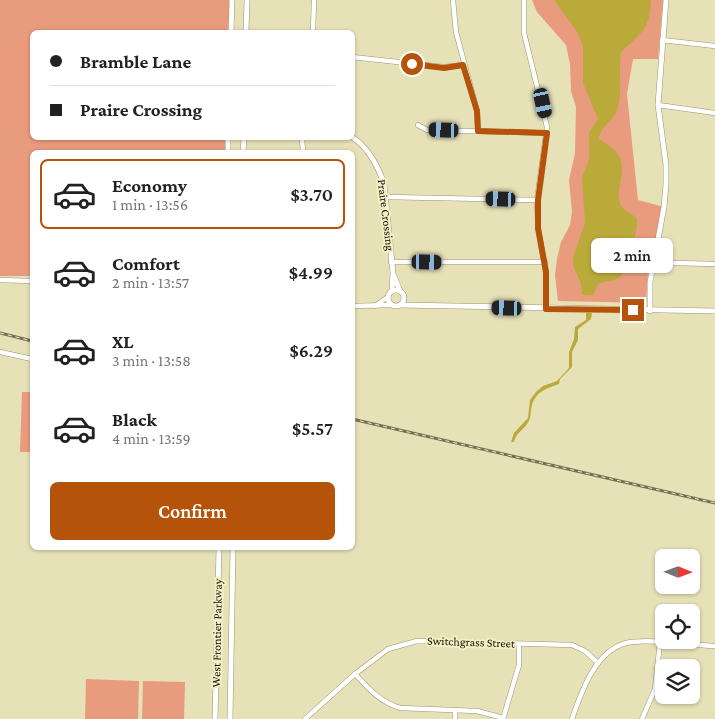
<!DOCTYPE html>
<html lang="en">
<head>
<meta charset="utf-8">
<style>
  body { margin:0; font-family:"Crimson Pro",serif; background:#f6f6f6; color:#202124; height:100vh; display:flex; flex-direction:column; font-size:19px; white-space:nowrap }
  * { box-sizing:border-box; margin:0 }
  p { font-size:16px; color:#757577 }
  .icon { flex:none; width:28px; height:28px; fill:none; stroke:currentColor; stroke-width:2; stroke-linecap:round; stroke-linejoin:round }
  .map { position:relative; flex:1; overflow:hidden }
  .details { position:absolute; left:30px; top:150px; width:325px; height:400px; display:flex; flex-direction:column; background:#fff; border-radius:8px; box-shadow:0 1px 4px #0004 }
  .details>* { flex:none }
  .banner { position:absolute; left:30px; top:30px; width:325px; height:110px; border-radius:8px; box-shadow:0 1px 4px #0004; display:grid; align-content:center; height:110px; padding:0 20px; background:#fff }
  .needle { width:32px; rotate:91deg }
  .buttons { position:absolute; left:655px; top:549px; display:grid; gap:10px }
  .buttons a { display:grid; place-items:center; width:45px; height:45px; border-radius:8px; background:#fff; box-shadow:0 1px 4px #0004; font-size:25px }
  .end { position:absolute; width:22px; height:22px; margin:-11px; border:6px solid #b45309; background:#fff; box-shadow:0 0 0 2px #fff }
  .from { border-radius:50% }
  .bubble { position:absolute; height:35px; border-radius:8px; background:#fff; box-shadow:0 1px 4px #0004; font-size:16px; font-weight:600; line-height:35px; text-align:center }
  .car { position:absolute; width:15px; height:30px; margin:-15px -8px; border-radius:6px; box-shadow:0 0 4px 1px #0007; background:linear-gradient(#222 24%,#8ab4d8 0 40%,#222 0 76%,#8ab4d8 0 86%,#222 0) }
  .banner b { display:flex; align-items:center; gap:18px; height:48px; font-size:19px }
  .banner b+b { border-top:1px solid #e0e0e0 }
  .banner i { width:12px; height:12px; background:#202124 }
  ul { padding:9px 0 0; list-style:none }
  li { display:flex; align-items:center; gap:15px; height:70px; margin:0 10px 8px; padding:0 10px; border:2px solid transparent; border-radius:8px }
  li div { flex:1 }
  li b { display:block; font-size:19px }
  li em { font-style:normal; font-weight:600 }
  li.selected { border-color:#b45309 }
  li>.icon { width:45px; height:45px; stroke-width:1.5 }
  .button { display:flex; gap:10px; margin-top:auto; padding:10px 20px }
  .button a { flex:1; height:58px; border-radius:8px; background:#b45309; color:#fff; font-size:20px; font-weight:600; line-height:58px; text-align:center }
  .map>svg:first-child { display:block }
  .green { fill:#e99b7e }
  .water { fill:#baaa39 }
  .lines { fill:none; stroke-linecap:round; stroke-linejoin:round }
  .minor-casing { stroke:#9a956e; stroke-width:5.5 }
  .tertiary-casing { stroke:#9a956e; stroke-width:6 }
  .minor { stroke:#fff; stroke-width:4.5 }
  .tertiary { stroke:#fff; stroke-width:5 }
  .rail-casing { stroke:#747055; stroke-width:3 }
  .rail { stroke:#f4efc5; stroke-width:1; stroke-dasharray:4; stroke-linecap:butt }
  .route { stroke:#b45309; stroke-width:6 }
  .labels { text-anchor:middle; stroke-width:4; stroke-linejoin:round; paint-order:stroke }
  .street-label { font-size:12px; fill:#151304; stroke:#f4efc5 }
</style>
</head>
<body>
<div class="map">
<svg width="715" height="719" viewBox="0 0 715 719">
  <rect width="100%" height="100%" fill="#e7e1b8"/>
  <g class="green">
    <polygon points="0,0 231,0 230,32 32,32 32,138 228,138 228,152 32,152 32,276 0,276"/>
    <polygon points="532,0 663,0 658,59 633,59 627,94 638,200 664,207 648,272 646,303 558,301 555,275 557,259 561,242 570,225 572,212 569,180 575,153 576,107 571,91 570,64 566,45 537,12"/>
    <polygon points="22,392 32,392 32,452 20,452"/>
    <polygon points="86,679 139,681 138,719 85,719"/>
    <polygon points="143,681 185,682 184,719 142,719"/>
  </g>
  <g class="water">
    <path d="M554,0H651C650,30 641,33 621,52C618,70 623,93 617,110C614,121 600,126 599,139C620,152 625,158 620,184C619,190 618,197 620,204C624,212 632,213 637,219C639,227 626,272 621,276C615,281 605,281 598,284L593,295H582L581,284L573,265V257L585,223L582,177L589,160V133L598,119L583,83V47L578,33Z"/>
    <path d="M586,313H592L591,319L578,329V340L572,352V367L560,379L559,384C548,388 536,391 532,405C530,411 532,417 527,424C522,431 516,433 514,442H511L514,433L528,418L530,400L536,392L543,386L557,381L569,368V352L574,339L575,327L586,320Z"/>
  </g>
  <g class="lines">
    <g class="minor-casing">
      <g id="minor">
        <polyline points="453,0 456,32 477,111 478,131"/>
        <polyline points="524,0 524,33 547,127 537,200 538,228 546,272 546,309"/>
        <polyline points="313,32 314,0"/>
        <polyline points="662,40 715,46"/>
        <polyline points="352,57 444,67 463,65"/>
        <polyline points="658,105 715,113"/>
        <polyline points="418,125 427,130 547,133"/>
        <polyline points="302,138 303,152"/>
        <polyline points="386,197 537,200"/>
        <polyline points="653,259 674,263 715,264"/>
        <polyline points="391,262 545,262"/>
        <polyline points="0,280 32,281"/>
        <polyline points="352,306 392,305"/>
        <polyline points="375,306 388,297"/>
        <polyline points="0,352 32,359"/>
        <path d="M355,674C369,689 380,702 400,708L477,711L503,718"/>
        <polyline points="305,719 355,674 388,649 417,641 572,645 585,651 598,663"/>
        <polyline points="455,719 455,710"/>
        <polyline points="503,719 519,665 519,644"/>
        <path d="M572,719C581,693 595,651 626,643C645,638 693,645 715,646"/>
        <polyline points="642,719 655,689 660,642"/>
      </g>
    </g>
    <g class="tertiary-casing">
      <g id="tertiary">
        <polyline points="231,32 232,0"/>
        <polyline points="246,32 247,0"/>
        <path d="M352,137C369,148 378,166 384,184L393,273L392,291"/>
        <polyline points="228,152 228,138"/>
        <polyline points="243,152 244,138"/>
        <polyline points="394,276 400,291"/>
        <circle cx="396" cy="298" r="8"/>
        <polyline points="400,305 715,311"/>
        <polyline points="650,311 650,282 664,207 666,184 666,165 658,105 666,0"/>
        <polyline points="215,719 219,548"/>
        <polyline points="230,719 233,548"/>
      </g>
    </g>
    <use href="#minor" class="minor"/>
    <use href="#tertiary" class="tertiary"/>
    <g class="rail-casing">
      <g id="rail">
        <polyline points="0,333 32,341"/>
        <polyline points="352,419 715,503"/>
      </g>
    </g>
    <use href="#rail" class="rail"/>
  </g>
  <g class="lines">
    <polyline class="route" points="412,64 444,68 463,65 477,111 478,131 547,133 538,200 538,228 546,272 546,309 633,310"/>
  </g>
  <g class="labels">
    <g class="street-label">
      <text transform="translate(386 215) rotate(83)" y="4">Praire Crossing</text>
      <text transform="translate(217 633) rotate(-89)" y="4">West Frontier Parkway</text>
      <text transform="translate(471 642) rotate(2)" y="4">Switchgrass Street</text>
    </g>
  </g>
</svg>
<div class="buttons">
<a><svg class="needle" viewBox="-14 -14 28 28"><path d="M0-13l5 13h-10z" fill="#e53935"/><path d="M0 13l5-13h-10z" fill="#757577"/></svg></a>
<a><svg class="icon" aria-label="locate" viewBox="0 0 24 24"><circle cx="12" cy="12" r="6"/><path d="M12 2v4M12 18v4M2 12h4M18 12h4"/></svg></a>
<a><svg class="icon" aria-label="layers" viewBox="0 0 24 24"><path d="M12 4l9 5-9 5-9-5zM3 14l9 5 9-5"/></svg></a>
</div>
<i class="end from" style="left:412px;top:64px"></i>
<i class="end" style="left:633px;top:310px"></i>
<div class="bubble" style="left:591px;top:238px;width:82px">2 min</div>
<i class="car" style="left:543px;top:103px;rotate:168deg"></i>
<i class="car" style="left:444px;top:130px;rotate:272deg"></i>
<i class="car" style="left:501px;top:199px;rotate:272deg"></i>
<i class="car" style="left:427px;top:262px;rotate:91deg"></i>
<i class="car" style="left:507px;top:308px;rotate:272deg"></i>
<div class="banner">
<b><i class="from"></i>Bramble Lane</b>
<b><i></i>Praire Crossing</b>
</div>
<section class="details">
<ul>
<li class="selected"><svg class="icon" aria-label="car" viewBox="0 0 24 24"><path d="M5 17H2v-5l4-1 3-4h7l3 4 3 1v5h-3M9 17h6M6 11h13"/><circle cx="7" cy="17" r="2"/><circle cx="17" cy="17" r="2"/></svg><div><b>Economy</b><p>1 min · 13:56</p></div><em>$3.70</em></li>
<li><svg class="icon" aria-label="car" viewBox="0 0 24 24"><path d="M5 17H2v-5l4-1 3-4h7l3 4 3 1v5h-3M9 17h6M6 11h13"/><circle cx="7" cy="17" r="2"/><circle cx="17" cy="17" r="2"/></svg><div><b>Comfort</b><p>2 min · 13:57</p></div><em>$4.99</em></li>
<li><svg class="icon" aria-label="car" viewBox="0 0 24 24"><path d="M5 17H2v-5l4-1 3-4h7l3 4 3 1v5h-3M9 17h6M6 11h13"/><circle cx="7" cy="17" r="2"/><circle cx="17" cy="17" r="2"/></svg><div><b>XL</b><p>3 min · 13:58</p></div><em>$6.29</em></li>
<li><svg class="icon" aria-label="car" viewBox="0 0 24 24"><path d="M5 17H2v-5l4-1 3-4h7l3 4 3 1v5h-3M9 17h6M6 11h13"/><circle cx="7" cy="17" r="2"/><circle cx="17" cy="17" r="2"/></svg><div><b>Black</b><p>4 min · 13:59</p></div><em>$5.57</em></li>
</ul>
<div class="button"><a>Confirm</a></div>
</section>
</div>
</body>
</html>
